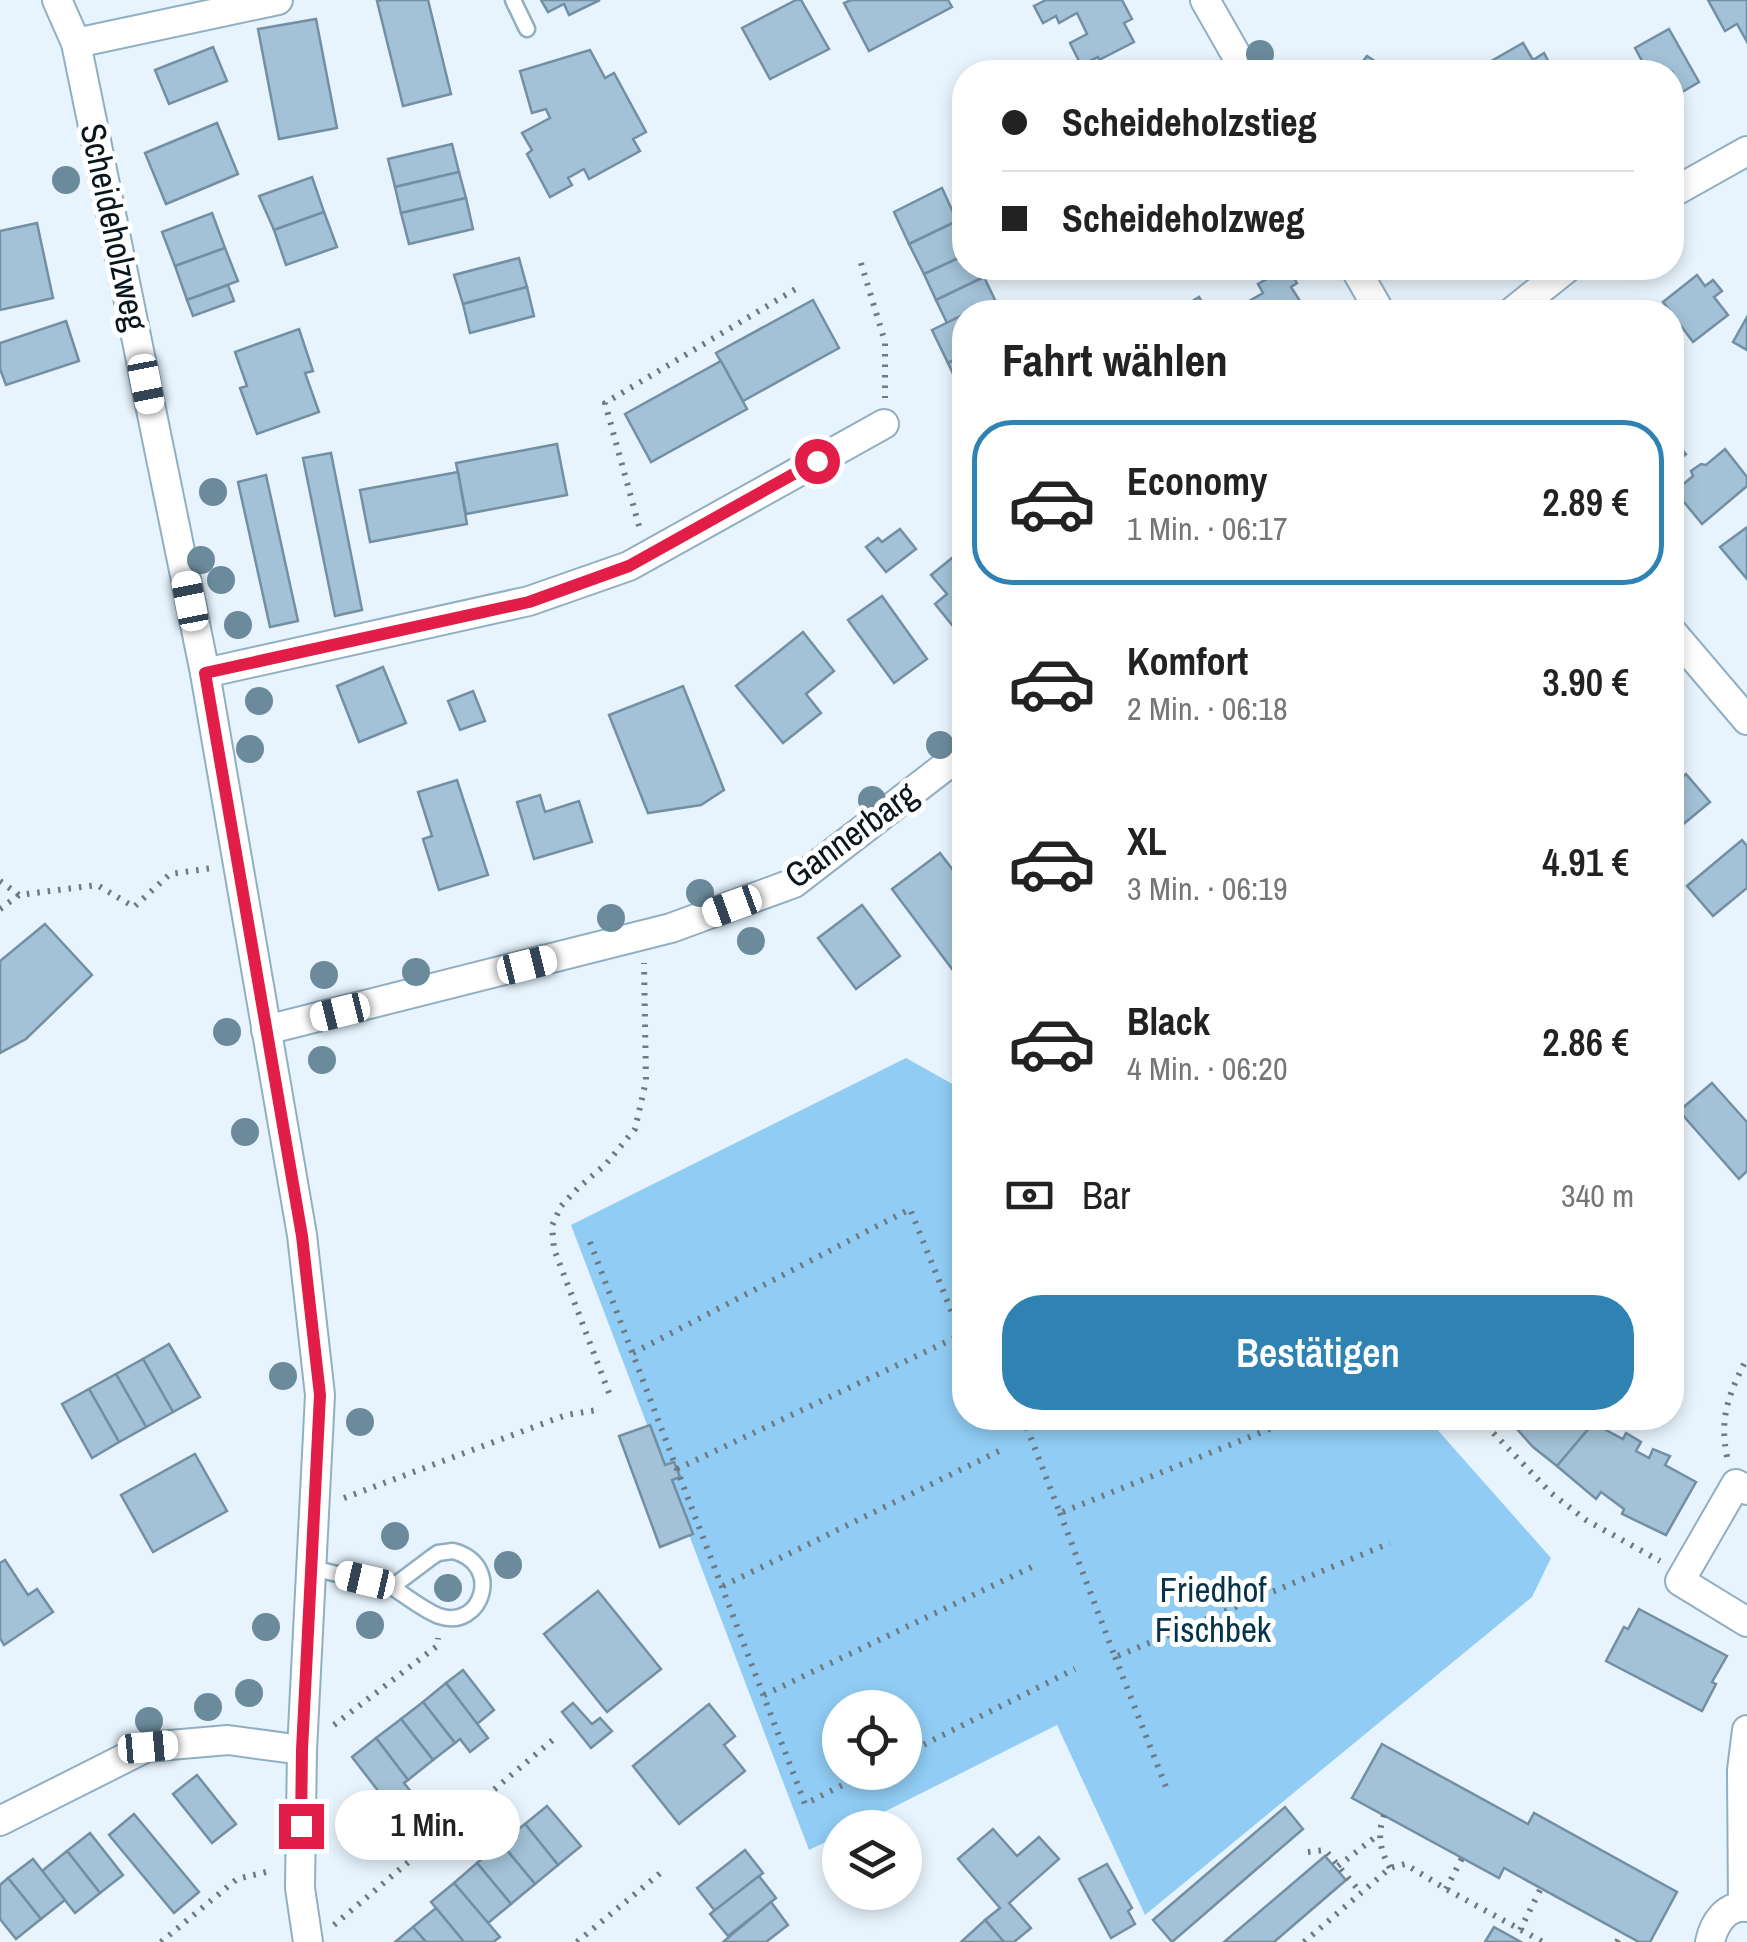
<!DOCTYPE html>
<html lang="de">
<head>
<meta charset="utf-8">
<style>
  body { margin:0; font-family:"Archivo Narrow",sans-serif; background:#f2f2f2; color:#222; height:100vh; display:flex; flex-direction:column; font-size:38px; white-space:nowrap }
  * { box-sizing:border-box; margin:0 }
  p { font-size:32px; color:#767676 }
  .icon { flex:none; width:55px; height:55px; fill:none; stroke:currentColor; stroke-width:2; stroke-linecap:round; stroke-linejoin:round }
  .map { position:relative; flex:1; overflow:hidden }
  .drawer { position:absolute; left:952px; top:300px; width:732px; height:1130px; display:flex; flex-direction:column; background:#fff; border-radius:40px; box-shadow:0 5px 15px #0003 }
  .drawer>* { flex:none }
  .top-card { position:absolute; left:952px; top:60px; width:732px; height:220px; border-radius:40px; box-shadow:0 5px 15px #0003; display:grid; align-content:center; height:220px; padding:0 50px; background:#fff }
  .fabs { position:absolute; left:822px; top:1690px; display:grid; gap:20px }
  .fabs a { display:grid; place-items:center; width:100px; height:100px; border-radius:50%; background:#fff; box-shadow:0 5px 15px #0003; font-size:50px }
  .end { position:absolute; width:45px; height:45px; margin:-22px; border:12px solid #e11d48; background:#fff; box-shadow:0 0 0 5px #fff }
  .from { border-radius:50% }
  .bubble { position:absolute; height:70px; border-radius:35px; background:#fff; box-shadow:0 5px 15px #0003; font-size:32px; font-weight:600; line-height:70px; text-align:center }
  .car { position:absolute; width:30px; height:60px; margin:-30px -15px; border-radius:12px; box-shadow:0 0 8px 2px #0007; background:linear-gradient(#fff 24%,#345 0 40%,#fff 0 76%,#345 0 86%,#fff 0) }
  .top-card b { display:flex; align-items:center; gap:35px; height:95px; font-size:38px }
  .top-card b+b { border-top:2px solid #e0e0e0 }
  .top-card i { width:25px; height:25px; background:#222 }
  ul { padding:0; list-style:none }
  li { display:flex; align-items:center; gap:30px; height:165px; margin:0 20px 15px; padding:0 30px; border:5px solid transparent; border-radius:40px }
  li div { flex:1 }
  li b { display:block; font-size:38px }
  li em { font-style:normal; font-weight:600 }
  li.active { border-color:#2f83b3 }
  li>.icon { width:90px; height:90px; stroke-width:1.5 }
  h2 { padding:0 50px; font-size:45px; line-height:120px }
  .pay { display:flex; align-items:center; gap:25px; height:110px; padding:0 50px; font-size:38px }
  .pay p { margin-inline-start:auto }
  .primary-button { display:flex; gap:20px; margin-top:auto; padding:20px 50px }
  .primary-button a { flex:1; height:115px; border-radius:40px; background:#2f83b3; color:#fff; font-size:40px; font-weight:600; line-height:115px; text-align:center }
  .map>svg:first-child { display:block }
  .green { fill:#90ccf3; fill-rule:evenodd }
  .building { fill:#a3c2d7; stroke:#728fa3; stroke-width:2.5 }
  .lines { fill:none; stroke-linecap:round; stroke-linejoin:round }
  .lane-casing { stroke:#91afc3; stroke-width:19 }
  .street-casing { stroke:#91afc3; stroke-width:32 }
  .path { stroke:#6e7a82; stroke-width:6; stroke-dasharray:2.5 8; stroke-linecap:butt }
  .lane { stroke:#fff; stroke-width:14 }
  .street { stroke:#fff; stroke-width:28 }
  .tree { fill:#6b8a9b }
  .route { stroke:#e11d48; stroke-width:12 }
  .labels { text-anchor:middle; stroke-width:10; stroke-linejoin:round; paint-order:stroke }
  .street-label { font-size:35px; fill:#0a161d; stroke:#fff }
  .park-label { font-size:35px; fill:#05334b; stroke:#fff }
</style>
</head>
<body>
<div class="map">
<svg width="1747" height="1942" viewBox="0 0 1747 1942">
  <rect width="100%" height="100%" fill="#e8f4fd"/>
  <path class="green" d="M906,1058L965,1091V1418H1427L1551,1558L1532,1597L1145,1915L1057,1725L854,1827L840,1828V1835L809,1850L571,1225ZM840,1708H905V1772H840Z"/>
  <g class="building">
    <polygon points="383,0 428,0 451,94 403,106 377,1"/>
    <polygon points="541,0 600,0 569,15 564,4 548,12"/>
    <polygon points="796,0 801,0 829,49 770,79 742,28"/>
    <polygon points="851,0 948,0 952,7 869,51 844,3"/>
    <polygon points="1046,0 1122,0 1132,19 1124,23 1134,42 1099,60 1098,57 1081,65 1070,43 1087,34 1077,13 1059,23 1056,16 1043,23 1034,6"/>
    <polygon points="1708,0 1747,0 1747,42 1737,24 1725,31"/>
    <polygon points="316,19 337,128 279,139 258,29"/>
    <polygon points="1669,29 1699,82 1672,98 1672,72 1648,72 1635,48"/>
    <polygon points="1523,43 1533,60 1544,53 1554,72 1494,72 1488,63"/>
    <polygon points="213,47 227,81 169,104 155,70"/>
    <polygon points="590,50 605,78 614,73 646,132 633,139 640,151 589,179 584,169 568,178 572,185 550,197 527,154 532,150 522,133 550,118 546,109 532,113 520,71"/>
    <polygon points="1367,56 1392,72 1355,72"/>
    <polygon points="217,123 238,174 166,204 145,153"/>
    <polygon points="452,144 459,172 395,187 388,159"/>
    <polygon points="459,172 466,198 401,213 395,187"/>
    <polygon points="312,177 324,212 274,230 259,196"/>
    <polygon points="942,188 957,221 909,244 894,212"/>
    <polygon points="466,198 473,229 409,244 401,213"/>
    <polygon points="324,212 337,247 286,265 274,230"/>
    <polygon points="212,213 225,248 175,266 162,232"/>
    <polygon points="957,221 965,236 965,255 924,274 909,244"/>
    <polygon points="37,223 53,298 0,310 0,231"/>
    <polygon points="225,248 238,281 187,300 175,266"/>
    <polygon points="965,255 965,268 980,268 984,277 936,300 924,274"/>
    <polygon points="519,258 527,287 463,304 454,275"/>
    <polygon points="1286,268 1288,268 1297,283 1291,287 1307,312 1230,312 1263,293 1258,284"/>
    <polygon points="1697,275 1705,286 1713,280 1722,291 1714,297 1728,315 1693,342 1663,302"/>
    <polygon points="984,277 995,300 947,323 936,300"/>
    <polygon points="228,285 234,301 193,316 187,300"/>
    <polygon points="527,287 534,316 470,333 463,304"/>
    <polygon points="1199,297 1207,310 1214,306 1217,310 1225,306 1229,312 1186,312 1183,307"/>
    <polygon points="813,300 839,348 743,401 716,353"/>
    <polygon points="965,314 965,354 948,363 932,330"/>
    <polygon points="1747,317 1747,350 1733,342"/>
    <polygon points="66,321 79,361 6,385 0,369 0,343"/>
    <polygon points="299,329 313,371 305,373 319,412 257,434 240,388 247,386 235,352"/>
    <polygon points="965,354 965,396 964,397 948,363"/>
    <polygon points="721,361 747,409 651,462 625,414"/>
    <polygon points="1672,438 1686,454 1672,466"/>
    <polygon points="557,444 567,495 466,514 456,463"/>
    <polygon points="1725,449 1747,477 1747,486 1702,524 1675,491 1693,476 1691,471 1701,464 1706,465"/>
    <polygon points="331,453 362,610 335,616 303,458"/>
    <polygon points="458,472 467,524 370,542 360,490"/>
    <polygon points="266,475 298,621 270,627 238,482"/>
    <polygon points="1746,528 1747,530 1747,579 1720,547"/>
    <polygon points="900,529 916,549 886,572 866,547 878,538 882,542"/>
    <polygon points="952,558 965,574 965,641 935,604 947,594 931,575"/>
    <polygon points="882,596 927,659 894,683 848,620"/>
    <polygon points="803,632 834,671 806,694 821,713 783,743 736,686"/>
    <polygon points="383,667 406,723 359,742 337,686"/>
    <polygon points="683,686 724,790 701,805 648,813 609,715"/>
    <polygon points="473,691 485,721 460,730 448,701"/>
    <polygon points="1672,774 1678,781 1686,774 1710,802 1675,831 1672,828"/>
    <polygon points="457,780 488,875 439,890 423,839 432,836 418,792"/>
    <polygon points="540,795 545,812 579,801 592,842 534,859 517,802"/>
    <polygon points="1742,840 1747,846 1747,888 1713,916 1687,886"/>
    <polygon points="940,853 965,886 965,959 952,969 892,889"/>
    <polygon points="862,905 900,956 856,989 818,938"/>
    <polygon points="45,924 92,975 26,1039 0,1053 0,961"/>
    <polygon points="1712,1083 1747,1122 1747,1171 1739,1179 1679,1111"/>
    <polygon points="169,1344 200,1397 173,1412 143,1359"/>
    <polygon points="143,1359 173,1412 146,1427 116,1374"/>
    <polygon points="116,1374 146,1427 119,1442 89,1389"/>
    <polygon points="89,1389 119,1442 92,1458 62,1404"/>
    <polygon points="1515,1418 1593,1418 1596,1420 1557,1466 1533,1447 1515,1427 1520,1424"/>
    <polygon points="1596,1420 1606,1430 1623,1439 1626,1433 1641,1442 1636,1451 1649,1458 1653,1449 1670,1456 1665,1465 1696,1482 1666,1535 1622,1514 1624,1509 1601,1492 1596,1499 1557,1466"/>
    <polygon points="650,1425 665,1465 674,1462 680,1477 672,1480 693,1534 660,1547 619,1436"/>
    <polygon points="195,1454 227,1511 153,1552 121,1495"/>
    <polygon points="5,1560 28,1595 37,1589 53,1612 4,1645 0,1638 0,1563"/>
    <polygon points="598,1591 661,1669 607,1712 544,1634"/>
    <polygon points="1639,1609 1727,1656 1712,1682 1716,1684 1702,1711 1606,1661 1624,1627 1628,1629"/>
    <polygon points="463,1670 494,1710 477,1724 446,1683"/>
    <polygon points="446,1683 488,1738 470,1752 460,1739 455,1743 423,1702"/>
    <polygon points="423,1702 455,1743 433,1760 401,1719"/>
    <polygon points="573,1703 592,1724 600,1718 612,1731 591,1748 562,1712"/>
    <polygon points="709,1704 735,1736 724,1745 745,1771 679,1824 633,1766"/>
    <polygon points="401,1719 433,1760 408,1780 376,1738"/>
    <polygon points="376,1738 408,1780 404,1783 416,1798 396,1814 352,1757"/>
    <polygon points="1382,1744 1528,1824 1534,1813 1677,1892 1650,1942 1639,1942 1504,1868 1499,1878 1352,1798"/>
    <polygon points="197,1775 236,1824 212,1843 173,1794"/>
    <polygon points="547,1806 581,1846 558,1865 525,1824"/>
    <polygon points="1285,1807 1303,1829 1172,1942 1153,1920"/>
    <polygon points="134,1814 199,1892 174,1913 109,1835"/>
    <polygon points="525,1824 558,1865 535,1884 501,1843"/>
    <polygon points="993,1829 1017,1856 1039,1837 1059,1859 1009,1903 1031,1928 1014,1942 1004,1942 985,1920 1000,1908 958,1859"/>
    <polygon points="90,1833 123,1875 100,1893 67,1851"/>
    <polygon points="501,1843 535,1884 511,1904 477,1863"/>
    <polygon points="745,1850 763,1873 715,1911 697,1888"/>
    <polygon points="67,1851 100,1893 75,1913 42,1871"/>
    <polygon points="1325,1856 1346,1880 1274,1942 1224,1942"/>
    <polygon points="33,1859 65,1900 41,1919 8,1878"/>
    <polygon points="477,1863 511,1904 488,1923 454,1883"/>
    <polygon points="1107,1864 1132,1908 1128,1911 1135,1924 1111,1938 1079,1879"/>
    <polygon points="759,1876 776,1898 728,1936 710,1914"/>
    <polygon points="8,1878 41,1919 16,1939 0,1919 0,1885"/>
    <polygon points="454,1883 500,1937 493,1942 464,1942 431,1902"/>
    <polygon points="771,1902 788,1925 766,1942 723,1942"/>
    <polygon points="436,1908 464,1942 426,1942 413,1927"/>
    <polygon points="985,1920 1004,1942 961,1942"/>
    <polygon points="413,1927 426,1942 395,1942"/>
    <polygon points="1494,1927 1521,1942 1485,1942"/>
  </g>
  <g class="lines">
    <g class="lane-casing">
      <g id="lane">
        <polyline points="513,0 527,29"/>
        <path d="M453,1551C504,1564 482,1631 439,1616C423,1610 406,1596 392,1587L432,1557L438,1553Z"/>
        <polyline points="312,1568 392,1587"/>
      </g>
    </g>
    <g class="street-casing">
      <g id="street">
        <polyline points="57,0 76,43 205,673 302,1235 320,1395 302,1750 300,1888 308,1942"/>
        <polyline points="1205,0 1246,72"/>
        <polyline points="76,43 278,0"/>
        <polyline points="1672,193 1747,151"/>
        <polyline points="1355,268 1380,312"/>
        <polyline points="1512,312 1567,268"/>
        <polyline points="1672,632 1747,720"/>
        <polyline points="205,673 529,601 629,566 884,424"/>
        <polyline points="266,1030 671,928 794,883 965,751"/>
        <polyline points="1747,1490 1736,1484 1680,1581 1747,1622"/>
        <polyline points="0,1821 147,1747 228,1740 302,1750"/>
        <polyline points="1743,1906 1742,1770 1747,1730"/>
        <path d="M1710,1942C1714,1923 1726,1905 1747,1907"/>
      </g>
    </g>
    <g class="path">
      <polyline points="861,263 885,342 885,398"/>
      <polyline points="639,526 605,403 799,287"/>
      <polyline points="0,881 19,895 97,885 134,907 170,874 212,868"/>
      <polyline points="0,909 19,895"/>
      <polyline points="590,1242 805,1804 868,1772"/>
      <polyline points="633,1353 910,1209 961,1335"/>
      <polyline points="609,1393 554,1249 552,1226 561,1206 578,1188 606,1164 635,1129 646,1081 644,963"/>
      <polyline points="1023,1418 1060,1513 1297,1418"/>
      <polyline points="1479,1418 1551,1493 1586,1520 1660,1561"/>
      <path d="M1727,1457C1719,1416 1729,1394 1747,1358"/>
      <polyline points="677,1469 961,1335"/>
      <polyline points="344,1498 566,1415 597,1410"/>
      <polyline points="1060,1513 1115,1657 1390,1543"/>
      <polyline points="723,1586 999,1451"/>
      <polyline points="1115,1657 1166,1787"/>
      <polyline points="764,1695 1038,1564"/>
      <polyline points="334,1725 437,1646 438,1638"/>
      <polyline points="905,1754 1075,1669"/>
      <path d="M1384,1815C1377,1835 1380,1850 1390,1868"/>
      <polyline points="1308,1852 1325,1850 1361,1893"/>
      <polyline points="1338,1866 1378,1835"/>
      <polyline points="1446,1889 1462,1858"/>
      <polyline points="334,1925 555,1738"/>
      <polyline points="1520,1930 1541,1888"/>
      <polyline points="161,1942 237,1879 270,1871"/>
      <polyline points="577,1942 664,1870"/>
      <polyline points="1304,1942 1390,1868 1405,1864 1446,1889 1543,1942"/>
      <polyline points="1617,1942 1622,1933"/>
    </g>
    <use href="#lane" class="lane"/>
    <use href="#street" class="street"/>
  </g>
  <g class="tree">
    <circle cx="1260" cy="54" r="14"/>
    <circle cx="66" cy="180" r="14"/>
    <circle cx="213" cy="492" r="14"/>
    <circle cx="201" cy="560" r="14"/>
    <circle cx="221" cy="580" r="14"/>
    <circle cx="238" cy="625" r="14"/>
    <circle cx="259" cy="701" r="14"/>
    <circle cx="940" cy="745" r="14"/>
    <circle cx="250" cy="749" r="14"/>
    <circle cx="872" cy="800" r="14"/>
    <circle cx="700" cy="893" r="14"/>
    <circle cx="611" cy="918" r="14"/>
    <circle cx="751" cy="941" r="14"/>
    <circle cx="416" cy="972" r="14"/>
    <circle cx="324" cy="975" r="14"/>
    <circle cx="227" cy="1032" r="14"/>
    <circle cx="322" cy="1060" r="14"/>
    <circle cx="245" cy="1132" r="14"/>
    <circle cx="283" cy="1376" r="14"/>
    <circle cx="360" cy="1422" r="14"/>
    <circle cx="395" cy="1536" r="14"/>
    <circle cx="508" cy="1565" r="14"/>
    <circle cx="448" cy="1588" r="14"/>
    <circle cx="370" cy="1625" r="14"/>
    <circle cx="266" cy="1627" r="14"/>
    <circle cx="249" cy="1693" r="14"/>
    <circle cx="208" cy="1707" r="14"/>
    <circle cx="149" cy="1721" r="14"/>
  </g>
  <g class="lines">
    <polyline class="route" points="301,1826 302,1750 320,1395 302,1236 205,673 529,602 629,566 817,461"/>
  </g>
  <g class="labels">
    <g class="street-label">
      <text transform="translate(114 227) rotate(78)" y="12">Scheideholzweg</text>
      <text transform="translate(851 835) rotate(-36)" y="12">Gannerbarg</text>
    </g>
    <g class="park-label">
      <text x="1213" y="1602">Friedhof<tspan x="1213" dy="40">Fischbek</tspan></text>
    </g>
  </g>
</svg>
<div class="fabs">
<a><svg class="icon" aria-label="locate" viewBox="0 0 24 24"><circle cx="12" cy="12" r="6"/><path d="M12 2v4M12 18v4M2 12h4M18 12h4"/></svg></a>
<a><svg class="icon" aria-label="layers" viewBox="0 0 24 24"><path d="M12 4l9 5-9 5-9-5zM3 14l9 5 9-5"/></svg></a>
</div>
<i class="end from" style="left:817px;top:461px"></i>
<i class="end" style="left:301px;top:1826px"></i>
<div class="bubble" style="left:335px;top:1790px;width:185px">1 Min.</div>
<i class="car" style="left:146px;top:384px;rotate:169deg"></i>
<i class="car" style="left:190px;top:601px;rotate:349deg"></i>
<i class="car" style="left:732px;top:906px;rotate:250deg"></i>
<i class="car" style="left:527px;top:965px;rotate:76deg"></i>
<i class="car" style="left:340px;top:1012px;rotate:256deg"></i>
<i class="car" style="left:365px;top:1580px;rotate:283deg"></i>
<i class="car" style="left:148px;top:1747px;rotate:85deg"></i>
<div class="top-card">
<b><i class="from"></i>Scheideholzstieg</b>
<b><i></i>Scheideholzweg</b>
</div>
<section class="drawer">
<h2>Fahrt wählen</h2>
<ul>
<li class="active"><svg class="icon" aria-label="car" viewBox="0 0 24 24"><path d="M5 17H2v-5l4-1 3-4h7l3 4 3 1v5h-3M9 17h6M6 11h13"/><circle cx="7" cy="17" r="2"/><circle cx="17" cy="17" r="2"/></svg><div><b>Economy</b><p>1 Min. · 06:17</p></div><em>2.89 €</em></li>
<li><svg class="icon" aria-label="car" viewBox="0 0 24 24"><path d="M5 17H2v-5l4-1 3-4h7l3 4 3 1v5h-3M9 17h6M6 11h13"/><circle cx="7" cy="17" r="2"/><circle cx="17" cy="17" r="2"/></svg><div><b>Komfort</b><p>2 Min. · 06:18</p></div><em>3.90 €</em></li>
<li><svg class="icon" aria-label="car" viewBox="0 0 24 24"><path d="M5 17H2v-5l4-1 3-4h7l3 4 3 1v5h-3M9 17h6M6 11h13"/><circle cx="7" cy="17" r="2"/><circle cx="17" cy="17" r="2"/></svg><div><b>XL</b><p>3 Min. · 06:19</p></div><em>4.91 €</em></li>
<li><svg class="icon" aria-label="car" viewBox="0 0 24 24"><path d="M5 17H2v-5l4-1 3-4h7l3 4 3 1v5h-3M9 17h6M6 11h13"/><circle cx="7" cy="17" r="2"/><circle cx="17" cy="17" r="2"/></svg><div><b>Black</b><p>4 Min. · 06:20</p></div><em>2.86 €</em></li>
</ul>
<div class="pay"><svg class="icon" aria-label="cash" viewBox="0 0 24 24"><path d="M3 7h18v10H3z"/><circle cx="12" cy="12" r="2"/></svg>Bar<p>340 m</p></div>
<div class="primary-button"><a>Bestätigen</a></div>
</section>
</div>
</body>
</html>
